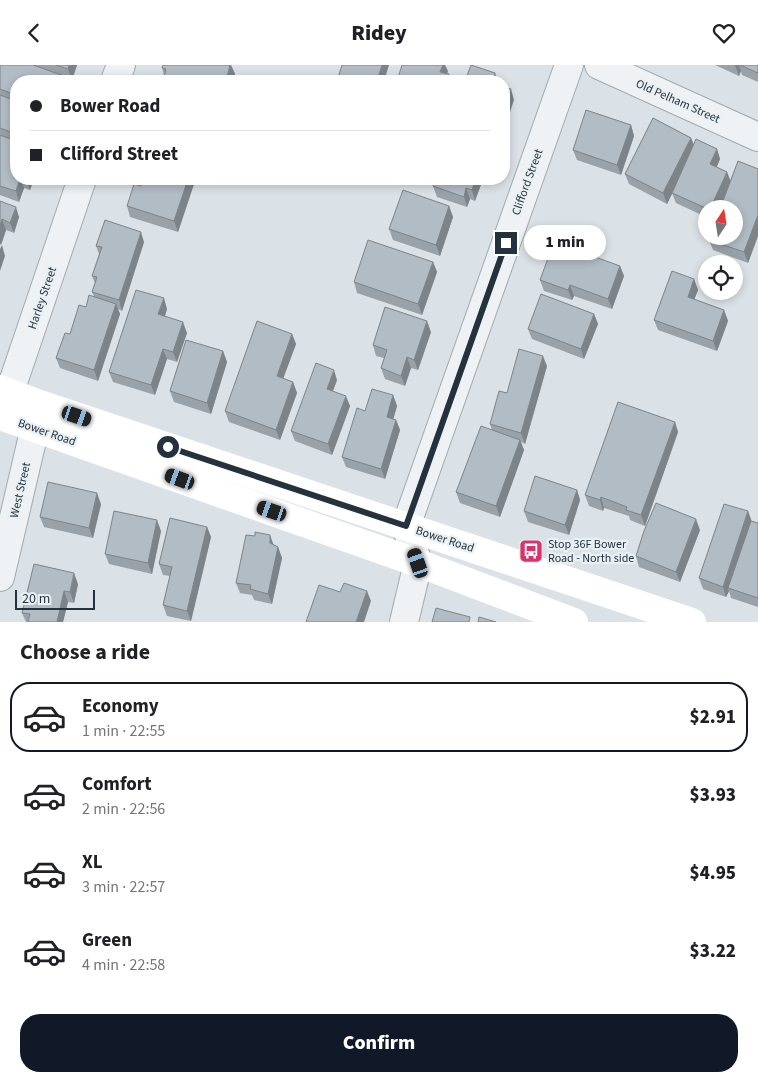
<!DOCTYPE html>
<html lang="en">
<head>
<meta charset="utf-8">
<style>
  body { margin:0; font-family:"Source Sans 3",sans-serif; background:#f6f6f6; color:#202124; height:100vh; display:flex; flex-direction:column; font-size:19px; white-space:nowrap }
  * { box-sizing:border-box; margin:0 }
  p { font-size:16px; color:#757577 }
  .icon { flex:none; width:28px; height:28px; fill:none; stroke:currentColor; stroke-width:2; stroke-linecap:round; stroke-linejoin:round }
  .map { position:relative; height:557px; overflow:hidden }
  .details { display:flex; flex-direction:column; background:#fff; flex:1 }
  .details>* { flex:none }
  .hud { position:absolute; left:10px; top:10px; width:500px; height:110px; border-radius:20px; box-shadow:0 2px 8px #0003; display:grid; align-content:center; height:110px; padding:0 20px; background:#fff }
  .needle { width:32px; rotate:12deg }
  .controls { position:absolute; left:698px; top:135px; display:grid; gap:10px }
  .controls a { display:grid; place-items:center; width:45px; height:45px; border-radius:50%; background:#fff; box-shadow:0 2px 8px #0003; font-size:25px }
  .scale { position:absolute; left:15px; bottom:12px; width:80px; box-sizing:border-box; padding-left:5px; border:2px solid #24323e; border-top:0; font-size:14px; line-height:18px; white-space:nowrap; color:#24323e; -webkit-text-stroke:4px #eaf1f5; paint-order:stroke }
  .end { position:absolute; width:22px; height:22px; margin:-11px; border:6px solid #24323e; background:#fff; box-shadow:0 0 0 2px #fff }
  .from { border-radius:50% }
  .bubble { position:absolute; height:35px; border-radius:18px; background:#fff; box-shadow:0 2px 8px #0003; font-size:16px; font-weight:800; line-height:35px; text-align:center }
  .car { position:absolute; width:15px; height:30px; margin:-15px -8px; border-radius:6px; box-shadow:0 0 4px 1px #0007; background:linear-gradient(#222 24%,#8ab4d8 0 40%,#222 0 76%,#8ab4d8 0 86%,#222 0) }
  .hud b { display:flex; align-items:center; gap:18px; height:48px; font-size:19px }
  .hud b+b { border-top:1px solid #e0e0e0 }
  .hud i { width:12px; height:12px; background:#202124 }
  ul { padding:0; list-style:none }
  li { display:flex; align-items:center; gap:15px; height:70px; margin:0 10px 8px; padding:0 10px; border:2px solid transparent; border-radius:20px }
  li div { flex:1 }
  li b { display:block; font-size:19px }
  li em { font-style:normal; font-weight:800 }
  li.current { border-color:#111827 }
  li>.icon { width:45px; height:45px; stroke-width:1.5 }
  h2 { padding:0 20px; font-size:22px; line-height:60px }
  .cta { display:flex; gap:10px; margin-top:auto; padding:10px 20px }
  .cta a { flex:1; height:58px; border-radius:20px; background:#111827; color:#fff; font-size:20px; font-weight:800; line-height:58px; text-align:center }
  header { display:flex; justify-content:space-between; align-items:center; height:65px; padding:0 20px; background:#fff; font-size:22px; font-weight:800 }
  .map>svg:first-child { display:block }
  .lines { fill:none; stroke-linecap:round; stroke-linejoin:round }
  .minor-casing { stroke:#a0aab1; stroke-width:30 }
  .minor { stroke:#eef2f5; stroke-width:28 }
  .secondary { stroke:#fff; stroke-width:28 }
  .wall { fill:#99a2a9 }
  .shaded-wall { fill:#7d8489 }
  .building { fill:#b2bcc4; stroke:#7d8489 }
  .route { stroke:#24323e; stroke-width:6 }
  .labels { text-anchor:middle; stroke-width:4.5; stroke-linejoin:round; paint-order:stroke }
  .street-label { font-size:12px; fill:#24323e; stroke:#eaf1f5 }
  .poi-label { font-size:12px; fill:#24323e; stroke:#eaf1f5; text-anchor:start }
</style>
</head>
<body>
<header><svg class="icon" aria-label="back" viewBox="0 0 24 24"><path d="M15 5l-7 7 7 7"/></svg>Ridey<svg class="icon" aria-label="heart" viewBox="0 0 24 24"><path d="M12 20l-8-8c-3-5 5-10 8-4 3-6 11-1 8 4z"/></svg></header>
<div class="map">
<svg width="758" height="557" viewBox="0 0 758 557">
  <rect width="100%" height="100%" fill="#dbe2e7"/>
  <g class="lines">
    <g class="minor-casing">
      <g id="minor">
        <polyline points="599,0 758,72"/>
        <polyline points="115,16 121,0"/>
        <polyline points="2,350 82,114"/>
        <polyline points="0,512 40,341"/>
        <polyline points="404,557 418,498 406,461 569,0"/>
      </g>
    </g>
    <use href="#minor" class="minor"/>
    <g class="secondary">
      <polyline points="0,324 40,339 692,557"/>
      <polyline points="0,351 418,498 574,557"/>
    </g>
  </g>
  <g class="wall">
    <polygon points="0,0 77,0 72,15 64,12 16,16 16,114 34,114 30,125 24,123 19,137 0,130"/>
    <polygon points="231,0 235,9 164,10 162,3"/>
    <polygon points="715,0 758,0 758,17 742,10 741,6 739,11"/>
    <polygon points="653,53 691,73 694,80 696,74 717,84 720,94 717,102 727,107 730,116 738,96 758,104 758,171 748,198 713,185 709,175 710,171 734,171 734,144 720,144 727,126 719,144 706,144 706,152 676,138 672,128 667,139 629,119 625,109"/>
    <polygon points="631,60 634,71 621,110 577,95 573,85"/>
    <polygon points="217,114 228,114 227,117"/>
    <polygon points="483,114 475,136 470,134 467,142 437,132 433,121"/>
    <polygon points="194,119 178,167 130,152 127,141 141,121"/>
    <polygon points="0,136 19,152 14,168 6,165 1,180 0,179"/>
    <polygon points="449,141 453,152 440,191 393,175 389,164"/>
    <polygon points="144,177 122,246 118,244 120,249 98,316 60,303 56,293 86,242 94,231 92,227 95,218 92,211 99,189 96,181"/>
    <polygon points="433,197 437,207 422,250 357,228 354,217"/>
    <polygon points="620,201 624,211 612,244 574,231 572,235 544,226 540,215"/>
    <polygon points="694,214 698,225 694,235 724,245 728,256 717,286 658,265 654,255"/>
    <polygon points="167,244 165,251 187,268 177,297 167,294 155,330 113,317 109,307"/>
    <polygon points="594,249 598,259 584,294 532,274 528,264"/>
    <polygon points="431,267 418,305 411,303 405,321 385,314 381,303 384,293 376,291 373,280"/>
    <polygon points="292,269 296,279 283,314 293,317 297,328 280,375 229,357 225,346"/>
    <polygon points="223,286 227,297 211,349 174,337 170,326"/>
    <polygon points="547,301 525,379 521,377 524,385 500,452 460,438 456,427 492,365 490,359 507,328"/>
    <polygon points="337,315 333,326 350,341 332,390 295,376 291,366"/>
    <polygon points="393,330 397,341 393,354 396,355 400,365 385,414 346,402 342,392 365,346"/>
    <polygon points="675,357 678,367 645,461 630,455 629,451 604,443 603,446 589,441 585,430"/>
    <polygon points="577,425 580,435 569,470 528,457 524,446"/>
    <polygon points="101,439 93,473 44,462 40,452"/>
    <polygon points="748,446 751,456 758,458 758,542 731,533 729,526 726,532 703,524 699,513"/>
    <polygon points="207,462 211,472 191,556 167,551 163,540 170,511 163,510 159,499"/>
    <polygon points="700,465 680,517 639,502 636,491"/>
    <polygon points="161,466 152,509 109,499 105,489"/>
    <polygon points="274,480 278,482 282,493 272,539 254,535 252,530 240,528 236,518"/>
    <polygon points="78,519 74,538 68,537 63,557 26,557 22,548"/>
  </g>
  <g class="shaded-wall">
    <polygon points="69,0 77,0 72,15 68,4"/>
    <polygon points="230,0 231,0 235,9 233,16 226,16"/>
    <polygon points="382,0 389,0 384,16 377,16"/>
    <polygon points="443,0 445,0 448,6 445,16 440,7"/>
    <polygon points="735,0 739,0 741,6 739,11"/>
    <polygon points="495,8 498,16 493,16"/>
    <polygon points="449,9 451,16 447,16"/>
    <polygon points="511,24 514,35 504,65 504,43"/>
    <polygon points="631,60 634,71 621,110 617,100"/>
    <polygon points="691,73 695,83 667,139 663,128"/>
    <polygon points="717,84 720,94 713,110 710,99"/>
    <polygon points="727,107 731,117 719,144 710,144"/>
    <polygon points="20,114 24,123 19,137 16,126"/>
    <polygon points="26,114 34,114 30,125 26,115"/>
    <polygon points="188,114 192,114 194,119 178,167 174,156"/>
    <polygon points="476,114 483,114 475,136 472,125"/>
    <polygon points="466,123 470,134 467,142 464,132"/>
    <polygon points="449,141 453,152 440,191 436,180"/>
    <polygon points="16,142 19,152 14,168 10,158"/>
    <polygon points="758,150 758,171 748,198 744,187"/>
    <polygon points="2,154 6,165 1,180 0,177 0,161"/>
    <polygon points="141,167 144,177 122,246 119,235"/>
    <polygon points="2,180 5,191 0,206 0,184"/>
    <polygon points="433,197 437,207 422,250 418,239"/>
    <polygon points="620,201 624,211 612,244 608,234"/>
    <polygon points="694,214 698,225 691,243 688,232"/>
    <polygon points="570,220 574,231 572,235 568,225"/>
    <polygon points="164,233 167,244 162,260 158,249"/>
    <polygon points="116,239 120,249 98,316 94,305"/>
    <polygon points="724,245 728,256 717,286 713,276"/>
    <polygon points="594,249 598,259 584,294 581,284"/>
    <polygon points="427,256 431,267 418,305 414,295"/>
    <polygon points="183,257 187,268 177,297 173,287"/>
    <polygon points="292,269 296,279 280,322 277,311"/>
    <polygon points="163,284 167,294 155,330 151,320"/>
    <polygon points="223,286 227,297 211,349 207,338"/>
    <polygon points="543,291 547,301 525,379 521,368"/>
    <polygon points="407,292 411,303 405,321 401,311"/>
    <polygon points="334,305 337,315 330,334 327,324"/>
    <polygon points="293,317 297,328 280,375 276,365"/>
    <polygon points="393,330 397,341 391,362 387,352"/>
    <polygon points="346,331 350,341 332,390 328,379"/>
    <polygon points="396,355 400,365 385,414 381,404"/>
    <polygon points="675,357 678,367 645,461 641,450"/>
    <polygon points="520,375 524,385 500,452 496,441"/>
    <polygon points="577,425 580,435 569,470 565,460"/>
    <polygon points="97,428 101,439 93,473 89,463"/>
    <polygon points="601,432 604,443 603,446 600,435"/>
    <polygon points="748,446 752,457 728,523 729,526 726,532 723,522"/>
    <polygon points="696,454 700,465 680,517 676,507"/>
    <polygon points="157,455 161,466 152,509 148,498"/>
    <polygon points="207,462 211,472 191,556 187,546"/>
    <polygon points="270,470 274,481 270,478"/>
    <polygon points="278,482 282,493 272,539 268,529"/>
    <polygon points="74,508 78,519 74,538 70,527"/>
    <polygon points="64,526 68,537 63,557 57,557"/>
    <polygon points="367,526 371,536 364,557 356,557"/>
  </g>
  <g class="building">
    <polygon points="0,0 33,0 64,11 62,16 16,16 16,30 0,24"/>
    <polygon points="56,0 69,0 68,4"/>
    <polygon points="163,0 230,0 226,16 163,16 166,4 162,3"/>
    <polygon points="342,0 382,0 377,16 337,16"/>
    <polygon points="402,0 443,0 440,7 449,9 447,16 397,16"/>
    <polygon points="471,0 495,8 493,16 465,16"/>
    <polygon points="740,0 758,0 758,8"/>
    <polygon points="504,22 511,24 504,43"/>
    <polygon points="0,30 16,36 16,69 0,63"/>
    <polygon points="586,45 631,60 617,100 573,85"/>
    <polygon points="653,53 691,73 663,128 625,109"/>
    <polygon points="0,70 16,76 16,114 20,114 16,126 0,121"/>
    <polygon points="696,74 717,84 710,99 727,107 710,144 708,144 672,128"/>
    <polygon points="738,96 758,104 758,150 744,187 709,175 710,171 734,171 734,144 720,144"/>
    <polygon points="144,114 188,114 174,156 127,141 134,119 141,121"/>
    <polygon points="435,114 476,114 472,125 466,123 464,132 433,121"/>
    <polygon points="403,125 449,141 436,180 389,164"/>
    <polygon points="0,136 16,142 10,158 2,154 0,161"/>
    <polygon points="105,155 141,167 119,235 92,227 97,212 92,211 102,182 96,181"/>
    <polygon points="368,175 433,197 418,239 354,217"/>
    <polygon points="554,177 620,201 608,234 570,220 568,225 540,215"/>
    <polygon points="672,206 694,214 688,232 724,245 713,276 654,255"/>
    <polygon points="136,225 164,233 158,249 183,257 173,287 163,284 151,320 109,307"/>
    <polygon points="541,229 594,249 581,284 528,264"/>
    <polygon points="89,230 116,239 94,305 56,293 65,268 70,269 79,240 86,242"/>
    <polygon points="385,242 427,256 414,295 407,292 401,311 381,303 387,285 373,280"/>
    <polygon points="257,256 292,269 277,311 293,317 276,365 225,346"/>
    <polygon points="186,275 223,286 207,338 170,326"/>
    <polygon points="519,284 543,291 521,368 490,359 499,326 507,328"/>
    <polygon points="316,298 334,305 327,324 346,331 328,379 291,366"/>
    <polygon points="372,324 393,330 387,352 396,355 381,404 342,392 357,343 365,346"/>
    <polygon points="618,337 675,357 641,450 626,445 627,442 601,432 600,435 585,430"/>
    <polygon points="481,361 520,375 496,441 456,427"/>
    <polygon points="535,411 577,425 565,460 524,446"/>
    <polygon points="48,417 97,428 89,463 40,452"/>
    <polygon points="656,438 696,454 676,507 636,491 644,466"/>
    <polygon points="724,439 748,446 723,522 699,513"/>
    <polygon points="114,446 157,455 148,498 105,489"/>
    <polygon points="170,453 207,462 187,546 163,540 172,502 159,499"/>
    <polygon points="751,456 758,458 758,533 728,523"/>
    <polygon points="255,467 270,470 270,478 278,482 268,529 250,524 251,520 236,518 246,470 255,471"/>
    <polygon points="34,499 74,508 70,527 64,526 57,557 28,557 30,549 22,548"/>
    <polygon points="344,518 367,526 356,557 306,557 319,520 340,527"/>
    <polygon points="436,543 470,552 469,557 432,557"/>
    <polygon points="479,552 496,557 478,557"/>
  </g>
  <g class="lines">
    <polyline class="route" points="168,382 406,461 506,178"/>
  </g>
  <defs>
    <g id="bus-square" transform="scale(1.25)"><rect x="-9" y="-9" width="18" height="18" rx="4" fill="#da326a" stroke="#eaf1f5"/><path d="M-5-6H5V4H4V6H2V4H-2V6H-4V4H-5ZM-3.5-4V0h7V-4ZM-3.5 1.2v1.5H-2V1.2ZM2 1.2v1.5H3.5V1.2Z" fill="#fff"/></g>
  </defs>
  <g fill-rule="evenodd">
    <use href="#bus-square" x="531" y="486"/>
  </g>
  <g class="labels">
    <g class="street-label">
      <text transform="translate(678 36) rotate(24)" y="4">Old Pelham Street</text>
      <text transform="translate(527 117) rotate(-70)" y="4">Clifford Street</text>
      <text transform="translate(42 233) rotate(-71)" y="4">Harley Street</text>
      <text transform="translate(47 367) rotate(19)" y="4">Bower Road</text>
      <text transform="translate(20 425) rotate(-77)" y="4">West Street</text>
      <text transform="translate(445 474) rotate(18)" y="4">Bower Road</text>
    </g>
    <g class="poi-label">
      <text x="548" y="483">Stop 36F Bower<tspan x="548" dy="14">Road - North side</tspan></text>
    </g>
  </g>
</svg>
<div class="controls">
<a><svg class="needle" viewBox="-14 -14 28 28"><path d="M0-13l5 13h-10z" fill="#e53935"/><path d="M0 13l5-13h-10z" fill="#757577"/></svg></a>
<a><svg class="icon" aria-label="locate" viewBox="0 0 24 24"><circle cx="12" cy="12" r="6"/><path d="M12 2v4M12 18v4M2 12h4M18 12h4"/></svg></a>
</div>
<div class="scale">20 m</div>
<i class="end from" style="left:168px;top:382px"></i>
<i class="end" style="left:506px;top:178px"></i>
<div class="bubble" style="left:524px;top:160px;width:82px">1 min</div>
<i class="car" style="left:77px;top:351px;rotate:109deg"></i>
<i class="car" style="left:180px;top:414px;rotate:290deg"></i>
<i class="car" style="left:272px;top:446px;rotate:289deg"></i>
<i class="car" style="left:418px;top:498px;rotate:341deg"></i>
<div class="hud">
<b><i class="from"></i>Bower Road</b>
<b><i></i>Clifford Street</b>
</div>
</div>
<section class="details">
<h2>Choose a ride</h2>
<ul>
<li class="current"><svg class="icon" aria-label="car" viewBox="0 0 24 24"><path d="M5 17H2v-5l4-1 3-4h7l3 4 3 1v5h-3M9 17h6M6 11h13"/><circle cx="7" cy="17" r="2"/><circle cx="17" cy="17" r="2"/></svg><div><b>Economy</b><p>1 min · 22:55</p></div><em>$2.91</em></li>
<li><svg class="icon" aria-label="car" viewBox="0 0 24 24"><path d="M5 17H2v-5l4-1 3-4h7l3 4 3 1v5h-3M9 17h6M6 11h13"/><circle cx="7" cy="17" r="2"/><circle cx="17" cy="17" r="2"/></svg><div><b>Comfort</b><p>2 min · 22:56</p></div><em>$3.93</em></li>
<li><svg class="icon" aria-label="car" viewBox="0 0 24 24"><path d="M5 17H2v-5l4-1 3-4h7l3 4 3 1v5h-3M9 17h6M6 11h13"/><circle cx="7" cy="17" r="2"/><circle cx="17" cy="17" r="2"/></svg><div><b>XL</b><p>3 min · 22:57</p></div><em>$4.95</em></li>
<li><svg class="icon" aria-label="car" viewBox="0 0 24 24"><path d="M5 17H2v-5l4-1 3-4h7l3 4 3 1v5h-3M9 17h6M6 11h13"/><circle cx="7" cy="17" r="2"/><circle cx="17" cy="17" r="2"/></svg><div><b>Green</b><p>4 min · 22:58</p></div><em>$3.22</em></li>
</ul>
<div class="cta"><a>Confirm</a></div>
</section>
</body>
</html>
